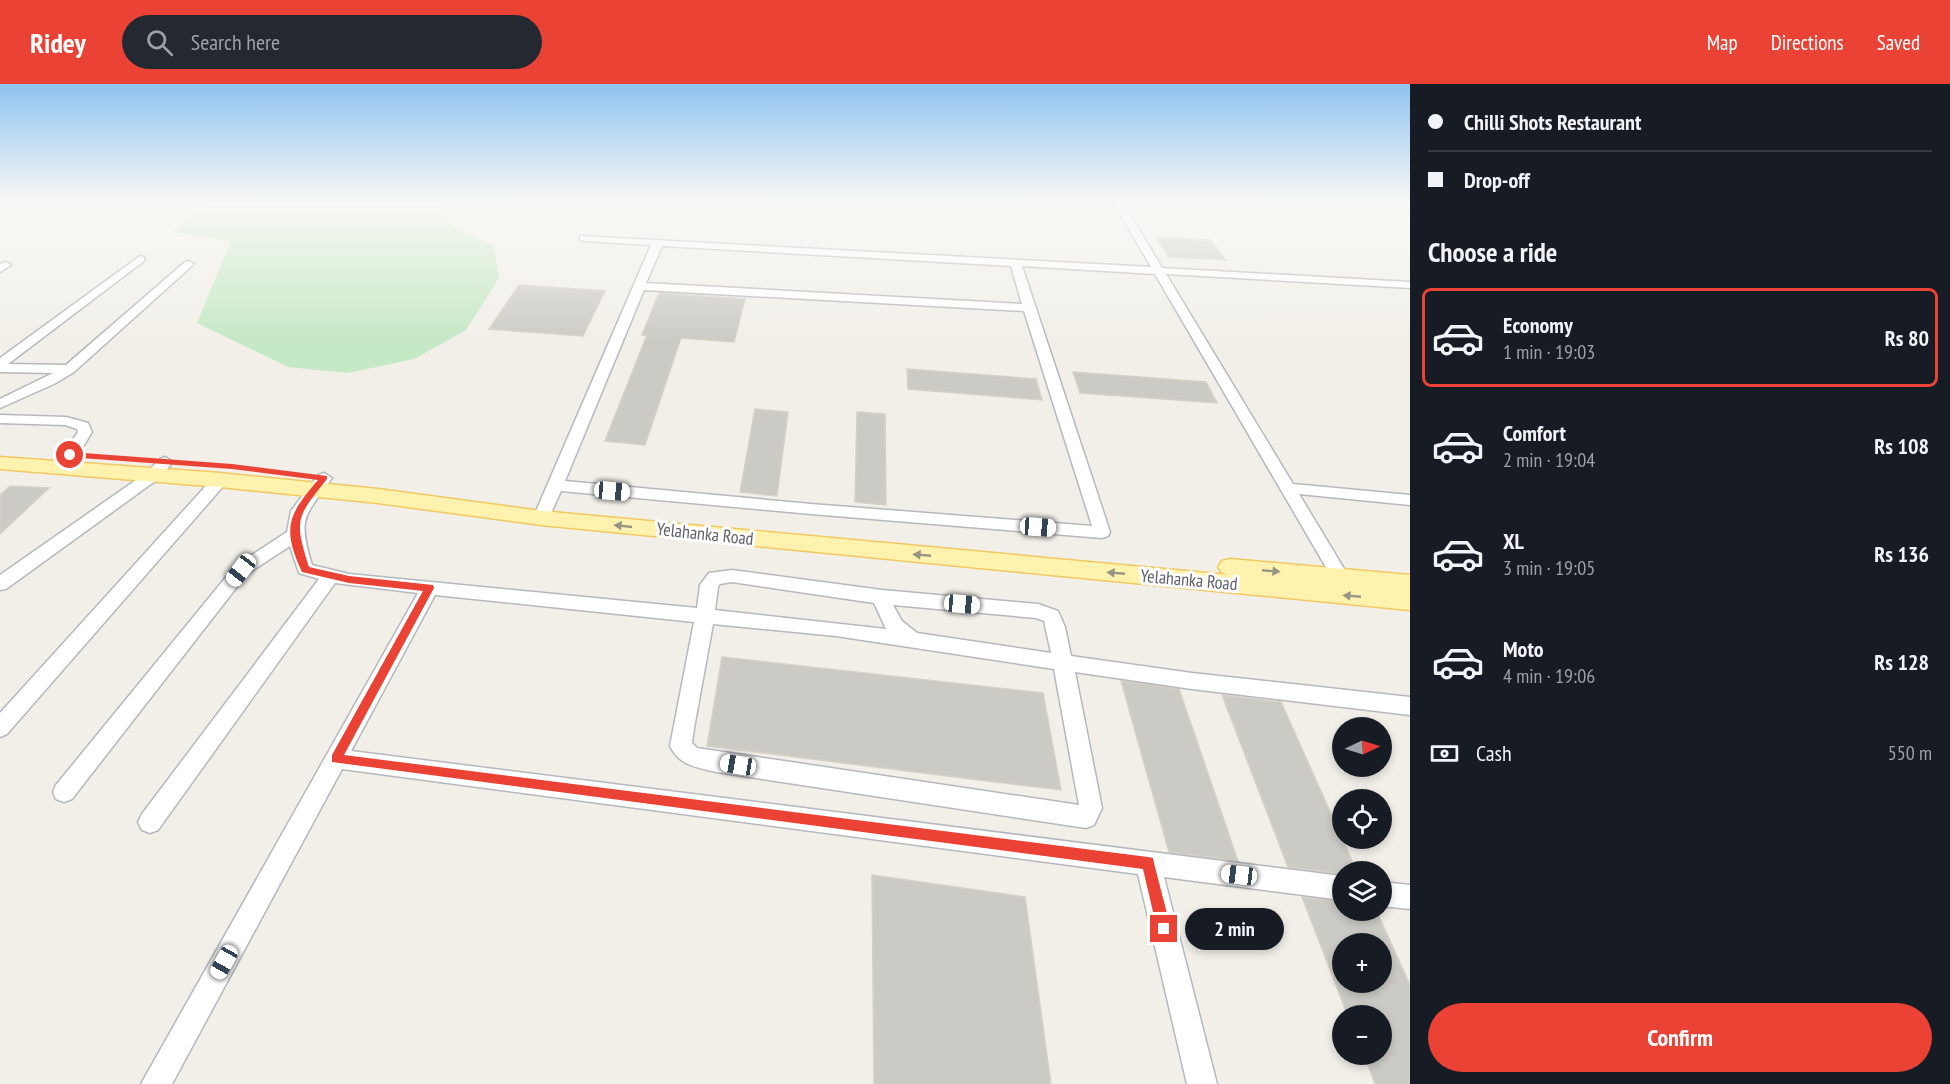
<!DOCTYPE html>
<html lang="en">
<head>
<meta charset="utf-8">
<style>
  body { margin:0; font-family:"PT Sans Narrow",sans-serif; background:#242831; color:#f1f3f6; height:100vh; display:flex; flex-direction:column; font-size:22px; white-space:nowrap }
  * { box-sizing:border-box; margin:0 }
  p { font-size:20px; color:#9ea1a6 }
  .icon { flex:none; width:33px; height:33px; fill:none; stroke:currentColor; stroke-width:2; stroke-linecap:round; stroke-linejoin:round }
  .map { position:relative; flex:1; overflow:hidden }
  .details { display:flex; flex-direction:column; background:#171b24; width:540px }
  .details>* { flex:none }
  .hud { display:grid; align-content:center; height:132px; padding:0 18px; background:#171b24 }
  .needle { width:39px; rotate:86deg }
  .fabs { position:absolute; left:1332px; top:633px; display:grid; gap:12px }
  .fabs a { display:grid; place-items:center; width:60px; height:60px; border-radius:50%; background:#171b24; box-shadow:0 3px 9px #0003; font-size:30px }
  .end { position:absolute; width:27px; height:27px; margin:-14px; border:8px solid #ea4335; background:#fff; box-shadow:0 0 0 3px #fff }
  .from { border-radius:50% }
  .bubble { position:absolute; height:42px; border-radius:21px; background:#171b24; box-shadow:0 3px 9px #0003; font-size:20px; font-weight:800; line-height:42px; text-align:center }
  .car { position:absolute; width:18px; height:36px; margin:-18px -9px; border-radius:8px; box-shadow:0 0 4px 2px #0007; background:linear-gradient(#fff 24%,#345 0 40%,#fff 0 76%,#345 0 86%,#fff 0) }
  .hud b { display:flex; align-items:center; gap:21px; height:57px; font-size:22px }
  .hud b+b { border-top:2px solid #363941 }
  .hud i { width:15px; height:15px; background:#f1f3f6 }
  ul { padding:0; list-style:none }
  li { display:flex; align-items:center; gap:18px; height:99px; margin:0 12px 9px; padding:0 6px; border:3px solid transparent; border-radius:9px }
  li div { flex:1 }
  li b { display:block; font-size:22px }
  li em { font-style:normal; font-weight:800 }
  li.current { border-color:#ea4335 }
  li>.icon { width:54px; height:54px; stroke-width:1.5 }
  h2 { padding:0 18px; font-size:27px; line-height:72px }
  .pay { display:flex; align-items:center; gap:15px; height:66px; padding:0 18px; font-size:22px }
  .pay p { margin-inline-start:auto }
  .cta { display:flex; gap:12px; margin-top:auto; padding:12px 18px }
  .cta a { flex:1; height:69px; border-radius:36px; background:#ea4335; color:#fff; font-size:24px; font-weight:800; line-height:69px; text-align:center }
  header { display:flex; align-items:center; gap:36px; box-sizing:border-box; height:84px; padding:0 30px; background:#ea4335; color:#fff }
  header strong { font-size:28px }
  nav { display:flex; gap:33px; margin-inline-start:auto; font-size:21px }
  .search { width:420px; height:54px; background:#242831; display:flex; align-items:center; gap:15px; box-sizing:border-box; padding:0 21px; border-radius:33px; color:#9ea1a6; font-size:22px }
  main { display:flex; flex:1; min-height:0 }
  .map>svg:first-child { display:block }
  .green { fill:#c5e8c5 }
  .building { fill:#cccac5; stroke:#d6d1c6; stroke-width:1.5; fill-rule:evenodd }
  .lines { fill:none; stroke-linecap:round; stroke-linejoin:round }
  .minor-casing { stroke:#b5b8bc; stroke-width:3 }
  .major-casing { stroke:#f2c960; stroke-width:3 }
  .minor { fill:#fff; fill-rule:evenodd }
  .major { fill:#fff2af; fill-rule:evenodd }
  .oneway { fill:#979581 }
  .route { fill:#ea4335 }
  .labels { text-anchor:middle; stroke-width:6; stroke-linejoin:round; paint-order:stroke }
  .street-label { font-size:18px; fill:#5f6368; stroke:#fff }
</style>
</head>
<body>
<header>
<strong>Ridey</strong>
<div class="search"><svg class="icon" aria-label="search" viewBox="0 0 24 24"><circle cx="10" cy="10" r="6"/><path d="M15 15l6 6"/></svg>Search here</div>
<nav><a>Map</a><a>Directions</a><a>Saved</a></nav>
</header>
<main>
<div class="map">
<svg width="1410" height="1000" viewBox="0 0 1410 1000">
  <rect width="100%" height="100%" fill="#f1efe8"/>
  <polygon class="green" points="218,118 444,118 450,142 494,162 499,194 466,246 414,275 348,289 288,283 197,239 231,157 174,148 194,129"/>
  <g class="building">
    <polygon points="1156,153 1210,156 1226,176 1169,173"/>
    <polygon points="519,201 605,207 583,252 489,245"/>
    <polygon points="659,209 745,215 734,258 681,254 645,361 605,357 647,251 642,251"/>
    <polygon points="907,285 1036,295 1042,316 908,305"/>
    <polygon points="1073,288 1206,298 1217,319 1080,309"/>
    <polygon points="755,325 788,328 777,412 740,408"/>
    <polygon points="857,328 885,330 886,421 855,418"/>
    <polygon points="10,402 49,404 0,450 0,411"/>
    <polygon points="722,573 1043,609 1061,706 707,662"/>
    <polygon points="1121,597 1179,605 1238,777 1169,768"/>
    <polygon points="1222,611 1281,618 1357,788 1342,788 1342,790 1288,783"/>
    <polygon points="872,791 1025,813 1051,1000 874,1000"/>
    <path d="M1302,813L1342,818V826H1376L1410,901V1000H1375L1364,970H1382V932H1348ZM1342,860H1382V898H1342Z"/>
  </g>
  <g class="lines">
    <g class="minor-casing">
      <g id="minor">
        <polygon points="177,118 193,118 188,121"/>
        <path d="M1113,118H1123L1162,184L1410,198V204L1166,190L1293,400L1410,411V421L1299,410L1349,493L1346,497L1340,499L1334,497L1155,190L1022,182L1110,448L1108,452L1102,454L811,430L561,407L547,438H535L533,434L651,161L584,157L580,156V152L1151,183ZM662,162L1011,182L1022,220L646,199ZM644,206L1024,227L1092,442L811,420L565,397Z"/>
        <polygon points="140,172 144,173 144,177 8,280 66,281 185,178 189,177 194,180 74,288 54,300 0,324 0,315 53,289 0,288 0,274"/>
        <polygon points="6,178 11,181 0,188 0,180"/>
        <path d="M0,331L66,333L88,339L92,348C83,362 73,384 56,389L48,384L64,368L78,348L77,345L65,341L0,339Z"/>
        <polygon points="165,373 173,378 158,395 6,505 0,506 0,491 146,389 160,375"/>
        <path d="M324,389L332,394C305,433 297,432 312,481L349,490L697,524L700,501L709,489L732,486L882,506L1038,520L1058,527L1065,543L1071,572L1192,589L1410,613V631L1192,605L1075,588L1102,724L1094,741L1086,744L716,688C696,683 680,682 670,662L694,538L435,511L351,667L1342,792V816L1164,793L1217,1000H1187L1138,790L342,685L172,1000H141L418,509L335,499L158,746L150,749L142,746L138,738L142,730L319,495L299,489L290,462L247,490L72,715L64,718L56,715L53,708L56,701L235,482L287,448L291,427L318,391ZM732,498L874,519L886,545L715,526L718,503L720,500ZM893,521L1036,534L1044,537L1051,569L917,549L902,537ZM713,540L836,552L1054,585L1079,721L697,664L692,659L694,644Z"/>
        <polygon points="220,391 228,396 226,399 7,650 0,653 0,629 214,393"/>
        <polygon points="1382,798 1410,801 1410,825 1382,822"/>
      </g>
    </g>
    <g class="major-casing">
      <polygon id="major" points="0,373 220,389 378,405 541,427 1229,491 1222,489 1218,483 1222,477 1230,475 1410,491 1410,526 541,441 378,419 220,403 0,385"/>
    </g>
    <use href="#minor" class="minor"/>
    <use href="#major" class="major"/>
  </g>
  <defs><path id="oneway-solid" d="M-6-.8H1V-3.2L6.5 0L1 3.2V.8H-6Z" transform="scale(1.5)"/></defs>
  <g class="oneway">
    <use href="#oneway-solid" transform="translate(623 442) rotate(-174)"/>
    <use href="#oneway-solid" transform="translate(922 471) rotate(-175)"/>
    <use href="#oneway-solid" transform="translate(1271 487) rotate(5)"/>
    <use href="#oneway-solid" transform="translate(1116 489) rotate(-175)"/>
    <use href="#oneway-solid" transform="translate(1352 512) rotate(-175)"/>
  </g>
  <linearGradient id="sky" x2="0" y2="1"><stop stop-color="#8fc3f1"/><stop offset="0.46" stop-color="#f9f8f5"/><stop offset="1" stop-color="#f9f8f5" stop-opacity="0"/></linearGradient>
  <rect width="1410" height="258" fill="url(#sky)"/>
  <path class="route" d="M70,368L232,380L327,392V395C296,434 294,435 309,483L349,492L433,501L434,504L344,671L1148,773L1153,774L1154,779L1171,845L1169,850L1164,852L1159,850L1157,845L1143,785L332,678V671L423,507L349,499L302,488C281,443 289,430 318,396L232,385L67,373V369Z"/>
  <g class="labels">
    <g class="street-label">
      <text transform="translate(705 450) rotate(6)" y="6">Yelahanka Road</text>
      <text transform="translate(1189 496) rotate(5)" y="6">Yelahanka Road</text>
    </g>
  </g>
</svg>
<div class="fabs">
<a><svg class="needle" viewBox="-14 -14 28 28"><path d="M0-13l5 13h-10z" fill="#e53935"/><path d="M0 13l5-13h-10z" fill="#9ea1a6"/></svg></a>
<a><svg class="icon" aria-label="locate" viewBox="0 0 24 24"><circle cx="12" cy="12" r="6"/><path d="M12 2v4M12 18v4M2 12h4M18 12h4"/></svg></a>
<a><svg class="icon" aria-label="layers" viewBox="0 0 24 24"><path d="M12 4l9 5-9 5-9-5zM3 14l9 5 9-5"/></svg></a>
<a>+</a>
<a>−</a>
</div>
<i class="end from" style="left:70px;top:371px"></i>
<i class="end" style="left:1164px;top:845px"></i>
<div class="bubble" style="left:1185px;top:824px;width:99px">2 min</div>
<i class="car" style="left:612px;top:407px;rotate:95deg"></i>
<i class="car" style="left:1038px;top:443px;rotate:94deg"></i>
<i class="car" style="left:241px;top:486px;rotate:218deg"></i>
<i class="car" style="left:962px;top:520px;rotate:95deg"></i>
<i class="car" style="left:738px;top:681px;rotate:279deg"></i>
<i class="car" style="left:1239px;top:791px;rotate:277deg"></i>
<i class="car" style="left:224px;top:878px;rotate:209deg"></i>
</div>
<section class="details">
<div class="hud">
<b><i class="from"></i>Chilli Shots Restaurant</b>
<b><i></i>Drop-off</b>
</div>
<h2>Choose a ride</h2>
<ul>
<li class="current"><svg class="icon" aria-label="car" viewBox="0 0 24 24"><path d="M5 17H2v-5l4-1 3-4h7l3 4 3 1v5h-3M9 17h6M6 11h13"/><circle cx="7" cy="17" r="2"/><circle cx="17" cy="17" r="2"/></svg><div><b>Economy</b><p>1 min · 19:03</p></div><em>Rs 80</em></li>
<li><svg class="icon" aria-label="car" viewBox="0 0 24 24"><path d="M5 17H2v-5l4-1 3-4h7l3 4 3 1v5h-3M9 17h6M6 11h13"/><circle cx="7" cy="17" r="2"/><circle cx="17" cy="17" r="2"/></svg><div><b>Comfort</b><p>2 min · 19:04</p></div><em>Rs 108</em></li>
<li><svg class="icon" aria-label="car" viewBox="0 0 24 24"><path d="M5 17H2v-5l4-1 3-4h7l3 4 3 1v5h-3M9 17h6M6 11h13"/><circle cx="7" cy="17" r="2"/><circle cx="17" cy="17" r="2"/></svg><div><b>XL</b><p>3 min · 19:05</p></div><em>Rs 136</em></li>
<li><svg class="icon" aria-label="car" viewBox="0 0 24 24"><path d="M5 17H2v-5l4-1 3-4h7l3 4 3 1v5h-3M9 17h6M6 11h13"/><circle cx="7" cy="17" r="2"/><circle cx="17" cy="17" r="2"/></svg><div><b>Moto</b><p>4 min · 19:06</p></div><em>Rs 128</em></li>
</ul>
<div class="pay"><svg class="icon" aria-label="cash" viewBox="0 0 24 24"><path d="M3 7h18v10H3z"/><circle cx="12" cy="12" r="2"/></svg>Cash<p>550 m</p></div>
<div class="cta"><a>Confirm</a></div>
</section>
</main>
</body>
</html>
